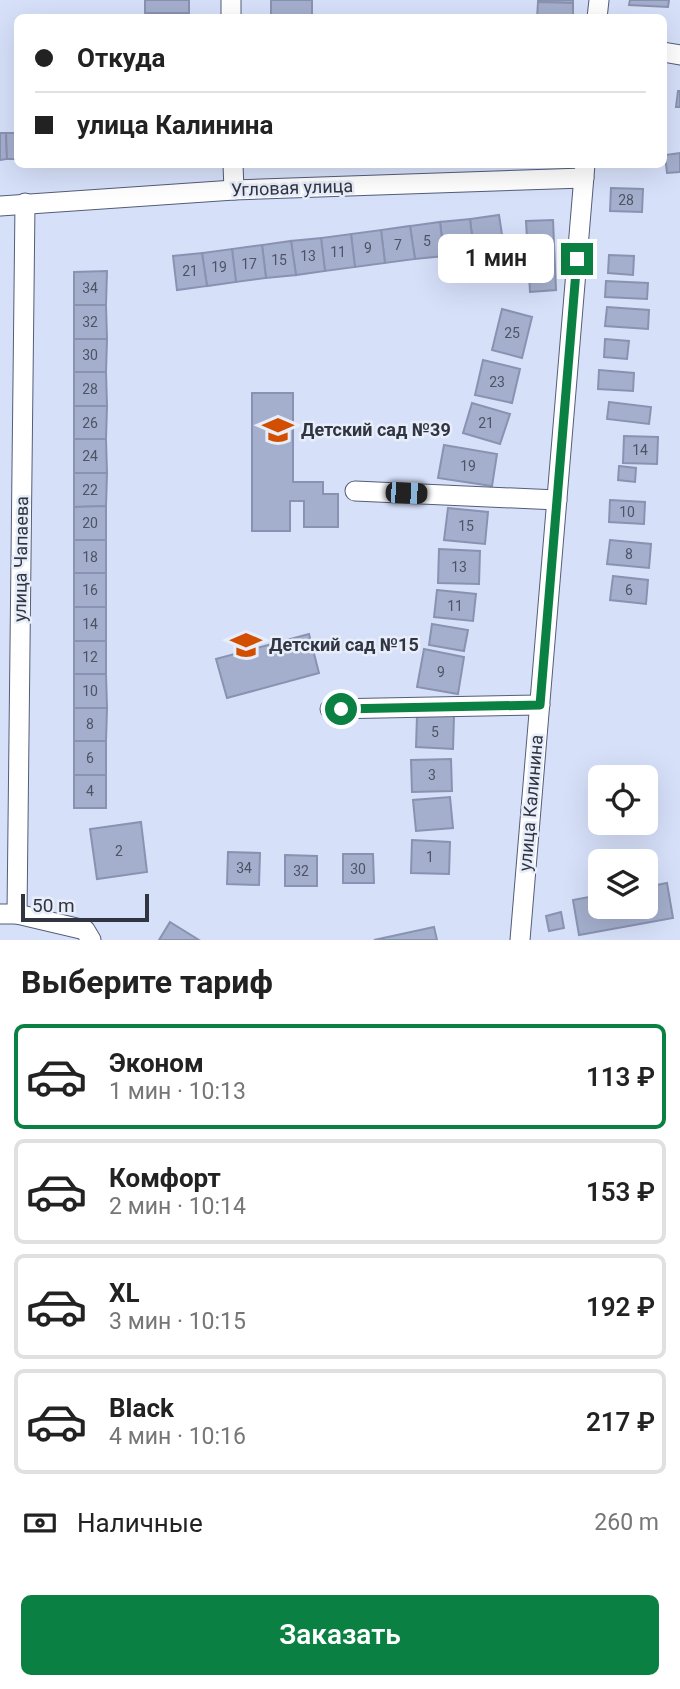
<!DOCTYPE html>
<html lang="ru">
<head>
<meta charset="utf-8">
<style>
  body { margin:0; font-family:Roboto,sans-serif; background:#f2f2f2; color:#222; height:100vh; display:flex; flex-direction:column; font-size:26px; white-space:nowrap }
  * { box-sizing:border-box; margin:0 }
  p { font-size:23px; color:#767676 }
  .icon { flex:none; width:38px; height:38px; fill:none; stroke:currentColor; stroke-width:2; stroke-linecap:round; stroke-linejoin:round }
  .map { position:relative; height:940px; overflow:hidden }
  .panel { display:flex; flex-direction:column; background:#fff; flex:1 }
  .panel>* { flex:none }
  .guide { position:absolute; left:14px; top:14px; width:653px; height:154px; border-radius:10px; box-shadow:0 7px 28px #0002; display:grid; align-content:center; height:154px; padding:0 21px; background:#fff }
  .buttons { position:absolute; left:588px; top:765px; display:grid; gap:14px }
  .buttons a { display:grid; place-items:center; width:70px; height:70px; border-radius:10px; background:#fff; box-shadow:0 7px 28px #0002; font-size:35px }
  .scale { position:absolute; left:21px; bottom:18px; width:128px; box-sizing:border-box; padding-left:7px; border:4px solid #313542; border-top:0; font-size:19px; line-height:24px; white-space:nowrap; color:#313542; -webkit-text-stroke:5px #e8edfa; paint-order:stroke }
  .end { position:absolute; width:32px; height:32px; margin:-16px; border:9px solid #0b8043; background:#fff; box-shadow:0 0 0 4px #fff }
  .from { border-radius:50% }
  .bubble { position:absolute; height:49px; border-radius:10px; background:#fff; box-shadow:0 7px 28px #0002; font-size:23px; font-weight:600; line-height:49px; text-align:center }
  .car { position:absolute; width:21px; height:42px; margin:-21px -10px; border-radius:9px; box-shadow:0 0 5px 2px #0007; background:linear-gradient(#222 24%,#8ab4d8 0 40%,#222 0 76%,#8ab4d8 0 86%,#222 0) }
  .guide b { display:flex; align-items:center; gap:24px; height:66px; font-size:26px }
  .guide b+b { border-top:2px solid #e0e0e0 }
  .guide i { width:18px; height:18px; background:#222 }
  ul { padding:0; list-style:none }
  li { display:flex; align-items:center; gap:21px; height:105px; margin:0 14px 10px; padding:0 7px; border:4px solid #e0e0e0; border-radius:10px }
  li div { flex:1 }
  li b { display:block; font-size:26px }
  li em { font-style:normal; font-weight:600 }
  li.active { border-color:#0b8043 }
  li>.icon { width:63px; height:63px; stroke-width:1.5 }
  h2 { padding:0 21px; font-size:32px; line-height:84px }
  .pay { display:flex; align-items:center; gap:18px; height:77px; padding:0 21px; font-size:26px }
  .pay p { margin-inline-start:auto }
  .primary-button { display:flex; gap:14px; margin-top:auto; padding:14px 21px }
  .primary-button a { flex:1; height:80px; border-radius:10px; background:#0b8043; color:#fff; font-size:28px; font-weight:600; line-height:80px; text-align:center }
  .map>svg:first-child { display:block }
  .building { fill:#a4afcd; stroke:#8993b1; stroke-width:2 }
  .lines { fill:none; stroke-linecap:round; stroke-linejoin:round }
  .minor-casing { stroke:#545d79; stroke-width:21 }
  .minor { stroke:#fff; stroke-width:19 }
  .route { stroke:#0b8043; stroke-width:9 }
  .labels { text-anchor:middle; stroke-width:5; stroke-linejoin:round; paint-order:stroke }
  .number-label { font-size:14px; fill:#4e5465 }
  .street-label { font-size:18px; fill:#313542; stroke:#e8edfa }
  .poi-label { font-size:18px; font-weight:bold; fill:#313542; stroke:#e8edfa; text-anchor:start }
</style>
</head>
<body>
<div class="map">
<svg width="680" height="940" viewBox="0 0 680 940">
  <rect width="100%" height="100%" fill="#d6e0f9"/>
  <g class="building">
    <rect x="145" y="0" width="44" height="13"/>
    <rect x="271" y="0" width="41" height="18"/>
    <polygon points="538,0 573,0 573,3 538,2"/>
    <polygon points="630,0 669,0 668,7 629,5"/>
    <polygon points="538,2 573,3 573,18 537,18"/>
    <polygon points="678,91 680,91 680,107 676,107"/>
    <polygon points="0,133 6,133 7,159 0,160"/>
    <polygon points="6,133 18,133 18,159 7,159"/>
    <polygon points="680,153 680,172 667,173 665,155"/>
    <polygon points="611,188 643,189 642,212 610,211"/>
    <polygon points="499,215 504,248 474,252 470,219"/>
    <polygon points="470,219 474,252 444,256 440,222"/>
    <polygon points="553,220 556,290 530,292 526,221"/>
    <polygon points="440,222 444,256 415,259 410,226"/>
    <polygon points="410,226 415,259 385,263 381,230"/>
    <polygon points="381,230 385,263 355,267 351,234"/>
    <polygon points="351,234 355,267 325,271 321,238"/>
    <polygon points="321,238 325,271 296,275 291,241"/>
    <polygon points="291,241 296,275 266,278 262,245"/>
    <polygon points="262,245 266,278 236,282 232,249"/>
    <polygon points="232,249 236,282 207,286 202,253"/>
    <polygon points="202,253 207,286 177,290 173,256"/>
    <polygon points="609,255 634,256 633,275 608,273"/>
    <polygon points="107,271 106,305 74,305 74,272"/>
    <polygon points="606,281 648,283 647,299 605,297"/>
    <polygon points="74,305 106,305 107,339 74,339"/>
    <polygon points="607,307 649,310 648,329 605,326"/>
    <polygon points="502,309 532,317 522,358 492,350"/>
    <polygon points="74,339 107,339 106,372 74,372"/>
    <polygon points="605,339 629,341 627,359 604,357"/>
    <polygon points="483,360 520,369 512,403 475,395"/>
    <polygon points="599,370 634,373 633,391 598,389"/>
    <polygon points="74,372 106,372 107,406 74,406"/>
    <polygon points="252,393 293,393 293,482 323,482 323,494 338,494 338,527 304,527 304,501 290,501 290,531 252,531"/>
    <polygon points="609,402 651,407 649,424 607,419"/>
    <polygon points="472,403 510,414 500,444 463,433"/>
    <polygon points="74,406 107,406 106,439 74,439"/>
    <polygon points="624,436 658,437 657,464 623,463"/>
    <polygon points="74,439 106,439 107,473 74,473"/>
    <polygon points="444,445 497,454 492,486 438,478"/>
    <polygon points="619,466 636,468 635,482 618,480"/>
    <polygon points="74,473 107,473 106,506 74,507"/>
    <polygon points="610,500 645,502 644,524 609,522"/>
    <polygon points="106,506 106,540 74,540 74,507"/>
    <polygon points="448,508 488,512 485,544 444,540"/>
    <rect x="74" y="540" width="32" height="33"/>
    <polygon points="610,540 651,544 649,568 607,564"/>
    <polygon points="439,549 480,551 479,584 438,583"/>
    <rect x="74" y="573" width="32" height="34"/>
    <polygon points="613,576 648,580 646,604 610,600"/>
    <polygon points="437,590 476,594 473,621 434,617"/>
    <rect x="74" y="607" width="32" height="34"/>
    <polygon points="432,624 468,630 464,651 429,645"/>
    <polygon points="309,634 319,673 227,698 216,659"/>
    <rect x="74" y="641" width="32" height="33"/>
    <polygon points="424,649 464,657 458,694 417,687"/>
    <polygon points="74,674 106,674 107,708 74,708"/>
    <polygon points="74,708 107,708 106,741 74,741"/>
    <polygon points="417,715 454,716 453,749 416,747"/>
    <rect x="74" y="741" width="32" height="34"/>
    <polygon points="451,759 452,791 412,792 411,760"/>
    <rect x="74" y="775" width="32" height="33"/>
    <polygon points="450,797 453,828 416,831 413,800"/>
    <polygon points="141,822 147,872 97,879 90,829"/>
    <polygon points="412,840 450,842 449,874 411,873"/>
    <polygon points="228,852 260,853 259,885 227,884"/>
    <polygon points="343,854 373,854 374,883 343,883"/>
    <polygon points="285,855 317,856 317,886 285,886"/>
    <polygon points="667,883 673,918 579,935 573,900 600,895 600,906 646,906 646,887"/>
    <polygon points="561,912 564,928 549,931 546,916"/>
    <polygon points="170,922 199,940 159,940"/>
    <polygon points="434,927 437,940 374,940"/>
  </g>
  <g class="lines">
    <g class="minor-casing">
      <g id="minor">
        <polyline points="231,0 231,18"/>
        <polyline points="597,18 599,0"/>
        <polyline points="663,52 680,55"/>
        <polyline points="233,164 234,190"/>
        <polyline points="0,206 234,190 584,178"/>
        <polyline points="355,491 557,500"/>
        <polyline points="330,709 540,705"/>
        <polyline points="0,914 17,914 85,930 91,940"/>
        <polyline points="17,914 25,203"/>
        <polyline points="520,940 585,164"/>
      </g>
    </g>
    <use href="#minor" class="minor"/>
  </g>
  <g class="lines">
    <polyline class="route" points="341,709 540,705 577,259"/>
  </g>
  <defs>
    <g id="school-bare" transform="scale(2.415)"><path d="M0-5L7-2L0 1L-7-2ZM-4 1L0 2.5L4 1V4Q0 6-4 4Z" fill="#d24e00" stroke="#e8edfa" stroke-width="2.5" paint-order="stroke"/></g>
  </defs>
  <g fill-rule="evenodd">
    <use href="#school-bare" x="278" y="430"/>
    <use href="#school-bare" x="246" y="645"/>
  </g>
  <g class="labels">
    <g class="number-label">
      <text x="626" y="205">28</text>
      <text x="427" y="246">5</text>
      <text x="398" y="250">7</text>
      <text x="368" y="253">9</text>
      <text x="338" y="257">11</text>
      <text x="308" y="261">13</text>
      <text x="279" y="265">15</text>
      <text x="249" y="269">17</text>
      <text x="219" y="272">19</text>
      <text x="190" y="276">21</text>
      <text x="90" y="293">34</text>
      <text x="90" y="327">32</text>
      <text x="512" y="338">25</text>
      <text x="90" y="360">30</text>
      <text x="497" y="387">23</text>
      <text x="90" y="394">28</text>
      <text x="90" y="428">26</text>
      <text x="486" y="428">21</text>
      <text x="640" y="455">14</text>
      <text x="90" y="461">24</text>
      <text x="468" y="471">19</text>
      <text x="90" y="495">22</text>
      <text x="627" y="517">10</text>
      <text x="90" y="528">20</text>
      <text x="466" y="531">15</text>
      <text x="629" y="559">8</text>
      <text x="90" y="562">18</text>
      <text x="459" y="572">13</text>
      <text x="90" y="595">16</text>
      <text x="629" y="595">6</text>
      <text x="455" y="611">11</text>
      <text x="90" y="629">14</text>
      <text x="90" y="662">12</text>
      <text x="441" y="677">9</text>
      <text x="90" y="696">10</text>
      <text x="90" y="729">8</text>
      <text x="435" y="737">5</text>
      <text x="90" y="763">6</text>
      <text x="432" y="780">3</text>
      <text x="90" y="796">4</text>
      <text x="119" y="856">2</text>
      <text x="430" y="862">1</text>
      <text x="244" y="873">34</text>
      <text x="358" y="874">30</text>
      <text x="301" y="876">32</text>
    </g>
    <g class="street-label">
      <text transform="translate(292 188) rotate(-2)" y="6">Угловая улица</text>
      <text transform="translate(21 559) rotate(-89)" y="6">улица Чапаева</text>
      <text transform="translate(531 803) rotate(-85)" y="6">улица Калинина</text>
    </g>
    <g class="poi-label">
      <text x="301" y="436">Детский сад №39</text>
      <text x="269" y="651">Детский сад №15</text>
    </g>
  </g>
</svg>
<div class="buttons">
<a><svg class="icon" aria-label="locate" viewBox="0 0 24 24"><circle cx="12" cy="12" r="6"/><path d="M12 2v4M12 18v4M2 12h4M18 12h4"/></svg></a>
<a><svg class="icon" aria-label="layers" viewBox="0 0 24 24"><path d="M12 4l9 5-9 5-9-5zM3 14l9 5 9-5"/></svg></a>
</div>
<div class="scale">50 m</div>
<i class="end from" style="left:341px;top:709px"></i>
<i class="end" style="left:577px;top:259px"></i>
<div class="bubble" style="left:438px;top:234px;width:116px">1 мин</div>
<i class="car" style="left:406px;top:493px;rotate:92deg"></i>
<div class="guide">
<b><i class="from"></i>Откуда</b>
<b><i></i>улица Калинина</b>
</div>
</div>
<section class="panel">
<h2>Выберите тариф</h2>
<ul>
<li class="active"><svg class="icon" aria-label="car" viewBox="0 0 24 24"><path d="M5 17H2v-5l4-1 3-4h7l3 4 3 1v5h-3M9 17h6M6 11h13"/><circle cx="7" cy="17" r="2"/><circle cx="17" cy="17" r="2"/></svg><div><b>Эконом</b><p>1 мин · 10:13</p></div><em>113 ₽</em></li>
<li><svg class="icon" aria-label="car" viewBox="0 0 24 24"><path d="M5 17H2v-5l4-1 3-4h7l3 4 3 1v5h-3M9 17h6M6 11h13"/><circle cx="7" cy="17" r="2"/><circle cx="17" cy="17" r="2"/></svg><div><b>Комфорт</b><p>2 мин · 10:14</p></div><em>153 ₽</em></li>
<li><svg class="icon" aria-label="car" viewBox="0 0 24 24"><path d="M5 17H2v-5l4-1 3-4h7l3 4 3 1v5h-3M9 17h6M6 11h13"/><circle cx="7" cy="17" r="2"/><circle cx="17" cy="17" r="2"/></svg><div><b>XL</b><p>3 мин · 10:15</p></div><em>192 ₽</em></li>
<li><svg class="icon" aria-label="car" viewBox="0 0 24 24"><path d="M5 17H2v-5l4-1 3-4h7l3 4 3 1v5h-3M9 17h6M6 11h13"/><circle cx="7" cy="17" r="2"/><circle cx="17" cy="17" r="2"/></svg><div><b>Black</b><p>4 мин · 10:16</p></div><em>217 ₽</em></li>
</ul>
<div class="pay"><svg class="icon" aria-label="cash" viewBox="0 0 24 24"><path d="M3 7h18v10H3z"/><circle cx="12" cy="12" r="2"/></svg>Наличные<p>260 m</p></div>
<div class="primary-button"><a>Заказать</a></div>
</section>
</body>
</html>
